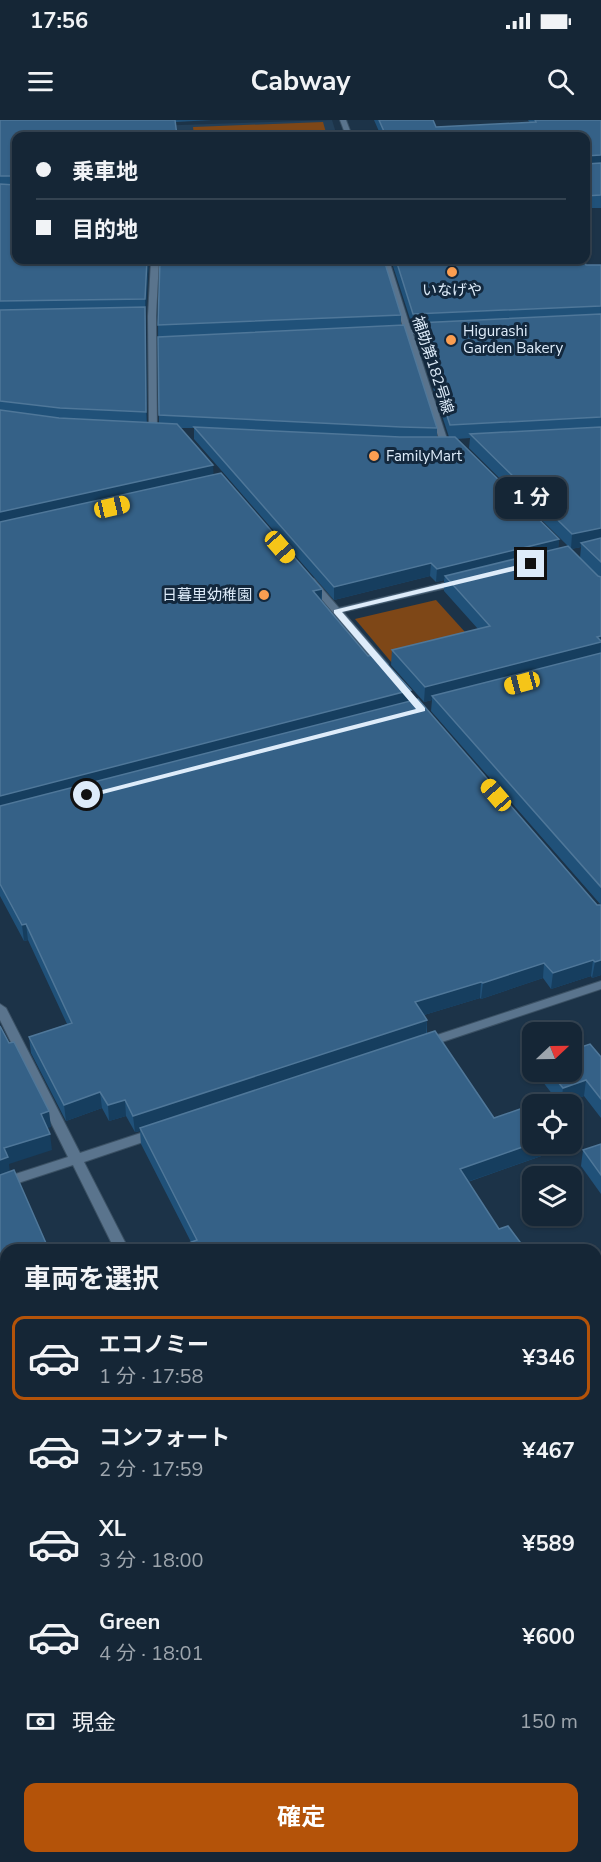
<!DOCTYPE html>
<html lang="ja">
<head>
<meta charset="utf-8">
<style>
  body { margin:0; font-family:"Nunito Sans","Noto Sans JP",sans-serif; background:#1e2e3e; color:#f1f3f6; height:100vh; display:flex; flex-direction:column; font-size:22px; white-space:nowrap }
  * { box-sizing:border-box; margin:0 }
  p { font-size:20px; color:#9da5ad }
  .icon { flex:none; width:33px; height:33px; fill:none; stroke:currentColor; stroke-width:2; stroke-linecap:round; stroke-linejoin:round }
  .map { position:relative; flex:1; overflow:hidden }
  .details { position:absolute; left:0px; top:1124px; width:602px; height:620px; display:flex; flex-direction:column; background:#152636; border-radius:18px 18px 0 0; box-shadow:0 2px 4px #0004,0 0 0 2px #344351 }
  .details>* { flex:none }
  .hud { position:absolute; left:12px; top:12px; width:578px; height:132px; border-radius:12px; box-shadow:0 2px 4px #0004,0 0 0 2px #344351; display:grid; align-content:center; height:132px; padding:0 24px; background:#152636 }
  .needle { width:39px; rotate:68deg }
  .tools { position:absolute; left:522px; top:902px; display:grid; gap:12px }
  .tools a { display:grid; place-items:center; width:60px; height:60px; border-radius:12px; background:#152636; box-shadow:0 2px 4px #0004,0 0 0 2px #344351; font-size:30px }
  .end { position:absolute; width:27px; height:27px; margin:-14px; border:8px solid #deecfa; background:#111; box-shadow:0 0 0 3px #111 }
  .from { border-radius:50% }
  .bubble { position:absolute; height:42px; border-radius:12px; background:#152636; box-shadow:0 2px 4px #0004,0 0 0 2px #344351; font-size:20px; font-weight:700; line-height:42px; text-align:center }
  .car { position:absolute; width:18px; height:36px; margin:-18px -9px; border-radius:8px; box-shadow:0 0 4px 2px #0007; background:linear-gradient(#f5c518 24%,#345 0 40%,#f5c518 0 76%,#345 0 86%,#f5c518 0) }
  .hud b { display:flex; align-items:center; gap:21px; height:57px; font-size:22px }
  .hud b+b { border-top:2px solid #344351 }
  .hud i { width:15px; height:15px; background:#f1f3f6 }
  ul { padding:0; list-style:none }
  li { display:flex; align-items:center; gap:18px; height:84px; margin:0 12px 9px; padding:0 12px; border:3px solid transparent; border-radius:12px }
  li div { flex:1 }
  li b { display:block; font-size:22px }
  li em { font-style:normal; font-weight:700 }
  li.current { border-color:#b45309 }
  li>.icon { width:54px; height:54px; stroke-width:1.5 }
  h2 { padding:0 24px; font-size:27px; line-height:72px }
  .pay { display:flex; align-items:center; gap:15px; height:66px; padding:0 24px; font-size:22px }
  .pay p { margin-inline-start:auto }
  .primary-button { display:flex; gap:12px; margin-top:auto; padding:12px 24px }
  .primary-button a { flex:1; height:69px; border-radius:12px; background:#b45309; color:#fff; font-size:24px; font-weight:700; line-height:69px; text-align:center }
  .status { display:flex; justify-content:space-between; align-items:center; height:42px; padding:0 30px; background:#152636; direction:ltr }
  .status svg { height:16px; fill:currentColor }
  header { display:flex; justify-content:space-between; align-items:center; height:78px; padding:0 24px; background:#152636; font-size:27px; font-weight:700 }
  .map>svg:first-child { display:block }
  .built { fill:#233f58 }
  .green { fill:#7e4717 }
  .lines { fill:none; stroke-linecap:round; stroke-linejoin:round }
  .street-casing { stroke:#3b5164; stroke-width:2 }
  .street { fill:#5a748d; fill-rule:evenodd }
  .wall { fill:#205179; fill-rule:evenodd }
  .shaded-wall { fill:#163e5f }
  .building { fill:#356187; stroke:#4f7799; stroke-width:1.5 }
  .route { fill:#deecfa }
  .poi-dot { fill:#fb9e51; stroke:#13283d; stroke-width:2 }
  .labels { text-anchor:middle; stroke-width:6; stroke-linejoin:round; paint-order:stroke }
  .far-poi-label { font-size:15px; fill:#deecfa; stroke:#13283d; text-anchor:start }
  .far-street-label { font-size:15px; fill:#deecfa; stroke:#13283d }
</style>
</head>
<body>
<div class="status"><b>17:56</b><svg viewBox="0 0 49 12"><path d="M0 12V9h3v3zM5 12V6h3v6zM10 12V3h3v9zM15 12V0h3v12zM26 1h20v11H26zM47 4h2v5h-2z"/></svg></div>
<header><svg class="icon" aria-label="menu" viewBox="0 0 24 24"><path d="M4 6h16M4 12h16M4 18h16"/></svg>Cabway<svg class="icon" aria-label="search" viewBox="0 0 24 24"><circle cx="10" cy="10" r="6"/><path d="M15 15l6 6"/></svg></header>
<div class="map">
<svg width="601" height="1742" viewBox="0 0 601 1742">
  <rect width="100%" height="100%" fill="#1c3348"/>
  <polygon class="built" points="332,0 337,16 16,16 0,11"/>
  <g class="green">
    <polygon points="323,2 327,16 194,16 193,7"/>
    <polygon points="436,480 474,522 392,543 355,499"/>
  </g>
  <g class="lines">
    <g class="street-casing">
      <g id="street">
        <polygon points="340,0 346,0 352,16 346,16"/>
        <polygon points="151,140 159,140 156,196 157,312 153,315 149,312 148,196"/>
        <polygon points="381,140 389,140 411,210 433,209 437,211 433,213 413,214 449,325 448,327 441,325 405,215 390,215 386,213 390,211 404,210"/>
        <polygon points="311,458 314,459 339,488 460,459 465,462 463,464 343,492 388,544 388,548 380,548 308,463 308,459"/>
        <polygon points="601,861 601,869 430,926 422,926 420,923 422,920"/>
        <polygon points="0,884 6,888 80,1033 156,1008 161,1010 162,1013 161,1016 84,1042 129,1130 115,1130 73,1045 0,1069 0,1059 68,1037 0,900"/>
        <polygon points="0,1619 6,1621 6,1643 4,1644 0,1643"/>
        <polygon points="570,1737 591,1737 593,1742 572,1742"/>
      </g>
    </g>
    <use href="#street" class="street"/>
  </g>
  <g class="wall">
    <path d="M0,0H212L176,2L16,16V140H149L145,192L147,303H159L158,205L160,140H159H384L401,195V205L437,308V317H449L416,216V208H413L391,140H584L586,145H601V855L592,858L591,856L551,869L543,858L481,879L480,878L424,895L427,900V914L494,998L547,1034L468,1062L499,1109L526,1130L191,1122L141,1024L140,1011L135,1012L126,996L109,1001L102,988L66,1001L31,933L29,917L67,904L28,820L24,821L0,776ZM180,308H194V319L334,480L430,456L436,462L444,460V471L478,509L392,530L391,545L424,582L432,580L431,591L601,785H597L410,581L411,570L368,536L322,481V469L214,355ZM470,318L469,328L571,429L581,427L580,438L558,428L559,419L457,319Z"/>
    <polygon points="374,0 433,0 436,7 530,3 528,0 601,0 601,88 585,88 585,16 381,16"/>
    <polygon points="601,937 601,998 584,976 560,984 539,957 539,951 572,951"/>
    <polygon points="601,1024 601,1074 581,1046 583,1030"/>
    <polygon points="601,1190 601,1222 596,1214 596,1192"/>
    <polygon points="596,1229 600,1324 601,1326 601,1358 597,1359 600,1362 601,1361 601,1499 596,1487"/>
    <polygon points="596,1545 601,1550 601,1713 596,1707"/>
    <polygon points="6,1559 6,1588 0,1579 0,1563"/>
    <polygon points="159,1737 554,1737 559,1742 163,1742"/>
  </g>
  <g class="shaded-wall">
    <polygon points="601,35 601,47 585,48 585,36"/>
    <polygon points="147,140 149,140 146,192 145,179"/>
    <polygon points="145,187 146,200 147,306 146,292"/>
    <polygon points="213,345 214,360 0,407 0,392"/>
    <polygon points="601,408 601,423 581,423 581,427 571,429 572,414"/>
    <polygon points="559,419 558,432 445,456 444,460 436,462 437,449"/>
    <polygon points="431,443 430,456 334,480 334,467"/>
    <polygon points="322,469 321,483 313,471"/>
    <polygon points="601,516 600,537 432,576 432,580 424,582 425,567"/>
    <polygon points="411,570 410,586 0,692 0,676"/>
    <polygon points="26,804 28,820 24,821 22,805"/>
    <polygon points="593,840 591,856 551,869 553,853"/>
    <polygon points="601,840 601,855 592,858 595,842"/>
    <polygon points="544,843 543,858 481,879 483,863"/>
    <polygon points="481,862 480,878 414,898 415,882"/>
    <polygon points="427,900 426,916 140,1008 140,1011 135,1012 133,996"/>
    <polygon points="586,960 584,976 561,984 563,968"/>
    <polygon points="100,972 102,988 66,1001 64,985"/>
    <polygon points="125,980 126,996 109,1001 108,985"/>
    <polygon points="49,991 51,1007 43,1010 41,994"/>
    <polygon points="50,1014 52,1030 9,1044 10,1053 0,1057 0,1040 4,1028"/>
    <polygon points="534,1023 548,1023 547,1034 458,1065 460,1049"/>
    <polygon points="601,1309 601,1323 596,1325 596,1311"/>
    <polygon points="6,1318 6,1335 0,1337 0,1320"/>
    <polygon points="601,1331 601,1358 596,1359 596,1352 600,1332"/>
    <polygon points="358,1737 367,1737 367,1742 352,1742"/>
  </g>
  <g class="building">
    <polygon points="0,0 175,0 177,16 16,16 16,58 15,56 0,56"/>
    <polygon points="379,0 433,0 436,7 536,2 535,0 601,0 601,35 585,36 585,16 386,16"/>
    <polygon points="585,43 586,44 601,43 601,75 585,76"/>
    <polygon points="16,60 16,140 147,140 145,179 0,181 0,64 15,65"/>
    <polygon points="160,140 384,140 401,195 158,205"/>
    <polygon points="396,140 584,140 586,145 601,145 601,186 413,194"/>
    <polygon points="145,187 146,292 60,288 0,281 0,190"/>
    <polygon points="601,194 601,297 450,305 417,203"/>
    <polygon points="404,205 437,308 401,307 159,295 158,217"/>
    <polygon points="0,290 59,298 177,304 213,345 0,392"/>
    <polygon points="194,307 400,317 455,317 559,419 437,449 431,443 334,467"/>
    <polygon points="601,307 601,408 572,414 470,314"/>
    <polygon points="221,353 322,469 313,471 368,536 378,534 411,570 0,676 0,402"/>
    <polygon points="601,418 601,442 581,423"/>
    <polygon points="568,426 598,456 601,457 601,516 597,517 601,521 601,522 425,567 392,530 490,506 445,456"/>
    <polygon points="601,533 601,767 432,576"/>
    <polygon points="418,579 597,785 601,785 601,840 595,842 593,840 553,853 544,843 483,863 481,862 415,882 427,900 133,996 125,980 108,985 100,972 64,985 29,917 72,903 26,804 22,805 0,764 0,686"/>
    <polygon points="0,906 9,923 14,922 49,991 41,994 50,1014 4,1028 8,1037 0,1040"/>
    <polygon points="435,911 494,998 526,987 532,996 532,1023 534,1023 460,1049 499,1109 508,1106 526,1130 170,1130 197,1120 140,1008"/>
    <polygon points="590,924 601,937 601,979 586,960 563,968 549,951 572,951 572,930"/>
    <polygon points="601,1024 601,1055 583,1030"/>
    <polygon points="14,1050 49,1130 6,1130 6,1318 0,1320 0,1055"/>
    <polygon points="601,1190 601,1203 596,1195 596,1192"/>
    <polygon points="601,1227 601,1309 596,1311 596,1229"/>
    <polygon points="596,1318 601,1326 601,1331 600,1332 601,1334 601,1343 597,1344 597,1360 600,1362 601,1361 601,1478 596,1466"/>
    <polygon points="596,1545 601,1550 601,1695 596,1689"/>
    <polygon points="6,1559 6,1577 0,1569 0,1563"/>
    <polygon points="169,1737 358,1737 352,1742 173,1742"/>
    <polygon points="375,1737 554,1737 559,1742 379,1742"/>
  </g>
  <polygon class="route" points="531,442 534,442 534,446 342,492 425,588 425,591 87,678 83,675 416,589 334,493 334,490"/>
  <g class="poi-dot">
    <circle cx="452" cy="152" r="6"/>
    <circle cx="451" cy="220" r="6"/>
    <circle cx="374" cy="336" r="6"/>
    <circle cx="264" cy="475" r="6"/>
  </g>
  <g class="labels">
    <g class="far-poi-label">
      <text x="452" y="175" text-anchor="middle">いなげや</text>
      <text x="463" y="216">Higurashi<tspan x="463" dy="17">Garden Bakery</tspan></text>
      <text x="386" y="341">FamilyMart</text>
      <text x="252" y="480" text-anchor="end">日暮里幼稚園</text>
    </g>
    <g class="far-street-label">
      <text transform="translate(433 245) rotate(72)" y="5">補助第182号線</text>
    </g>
  </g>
</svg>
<div class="tools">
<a><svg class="needle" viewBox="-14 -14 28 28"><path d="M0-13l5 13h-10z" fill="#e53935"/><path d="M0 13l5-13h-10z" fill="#9da5ad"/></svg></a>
<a><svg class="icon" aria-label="locate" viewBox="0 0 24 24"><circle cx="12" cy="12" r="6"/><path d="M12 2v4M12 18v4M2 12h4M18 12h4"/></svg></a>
<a><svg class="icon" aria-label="layers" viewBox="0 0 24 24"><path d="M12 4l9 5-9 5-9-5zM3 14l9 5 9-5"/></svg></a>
</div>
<i class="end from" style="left:87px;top:675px"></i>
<i class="end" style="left:531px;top:444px"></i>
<div class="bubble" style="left:495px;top:357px;width:72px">1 分</div>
<i class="car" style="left:112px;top:387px;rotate:77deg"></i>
<i class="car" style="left:280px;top:427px;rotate:139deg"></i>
<i class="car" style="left:522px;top:563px;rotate:255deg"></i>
<i class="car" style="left:496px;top:675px;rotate:319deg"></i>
<div class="hud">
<b><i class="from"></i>乗車地</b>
<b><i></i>目的地</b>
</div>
<section class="details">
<h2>車両を選択</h2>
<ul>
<li class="current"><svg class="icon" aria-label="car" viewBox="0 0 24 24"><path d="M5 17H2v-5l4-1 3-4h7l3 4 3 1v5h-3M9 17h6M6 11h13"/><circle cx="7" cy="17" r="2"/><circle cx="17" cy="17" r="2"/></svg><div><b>エコノミー</b><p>1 分 · 17:58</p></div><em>¥346</em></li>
<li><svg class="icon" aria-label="car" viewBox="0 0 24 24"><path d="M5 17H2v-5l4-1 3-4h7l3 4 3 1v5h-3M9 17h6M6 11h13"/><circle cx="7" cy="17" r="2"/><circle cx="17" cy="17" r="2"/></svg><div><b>コンフォート</b><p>2 分 · 17:59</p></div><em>¥467</em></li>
<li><svg class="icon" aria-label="car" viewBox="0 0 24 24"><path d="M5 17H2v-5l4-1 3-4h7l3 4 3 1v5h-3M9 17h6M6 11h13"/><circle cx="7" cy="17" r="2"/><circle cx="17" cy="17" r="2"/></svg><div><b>XL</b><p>3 分 · 18:00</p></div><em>¥589</em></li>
<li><svg class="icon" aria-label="car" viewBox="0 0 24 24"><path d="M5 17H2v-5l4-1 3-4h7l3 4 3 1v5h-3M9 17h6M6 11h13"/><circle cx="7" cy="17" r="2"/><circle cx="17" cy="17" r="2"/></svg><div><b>Green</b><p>4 分 · 18:01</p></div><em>¥600</em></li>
</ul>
<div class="pay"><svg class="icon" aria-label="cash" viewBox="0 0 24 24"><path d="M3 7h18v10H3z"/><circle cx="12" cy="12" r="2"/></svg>現金<p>150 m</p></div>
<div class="primary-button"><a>確定</a></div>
</section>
</div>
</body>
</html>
